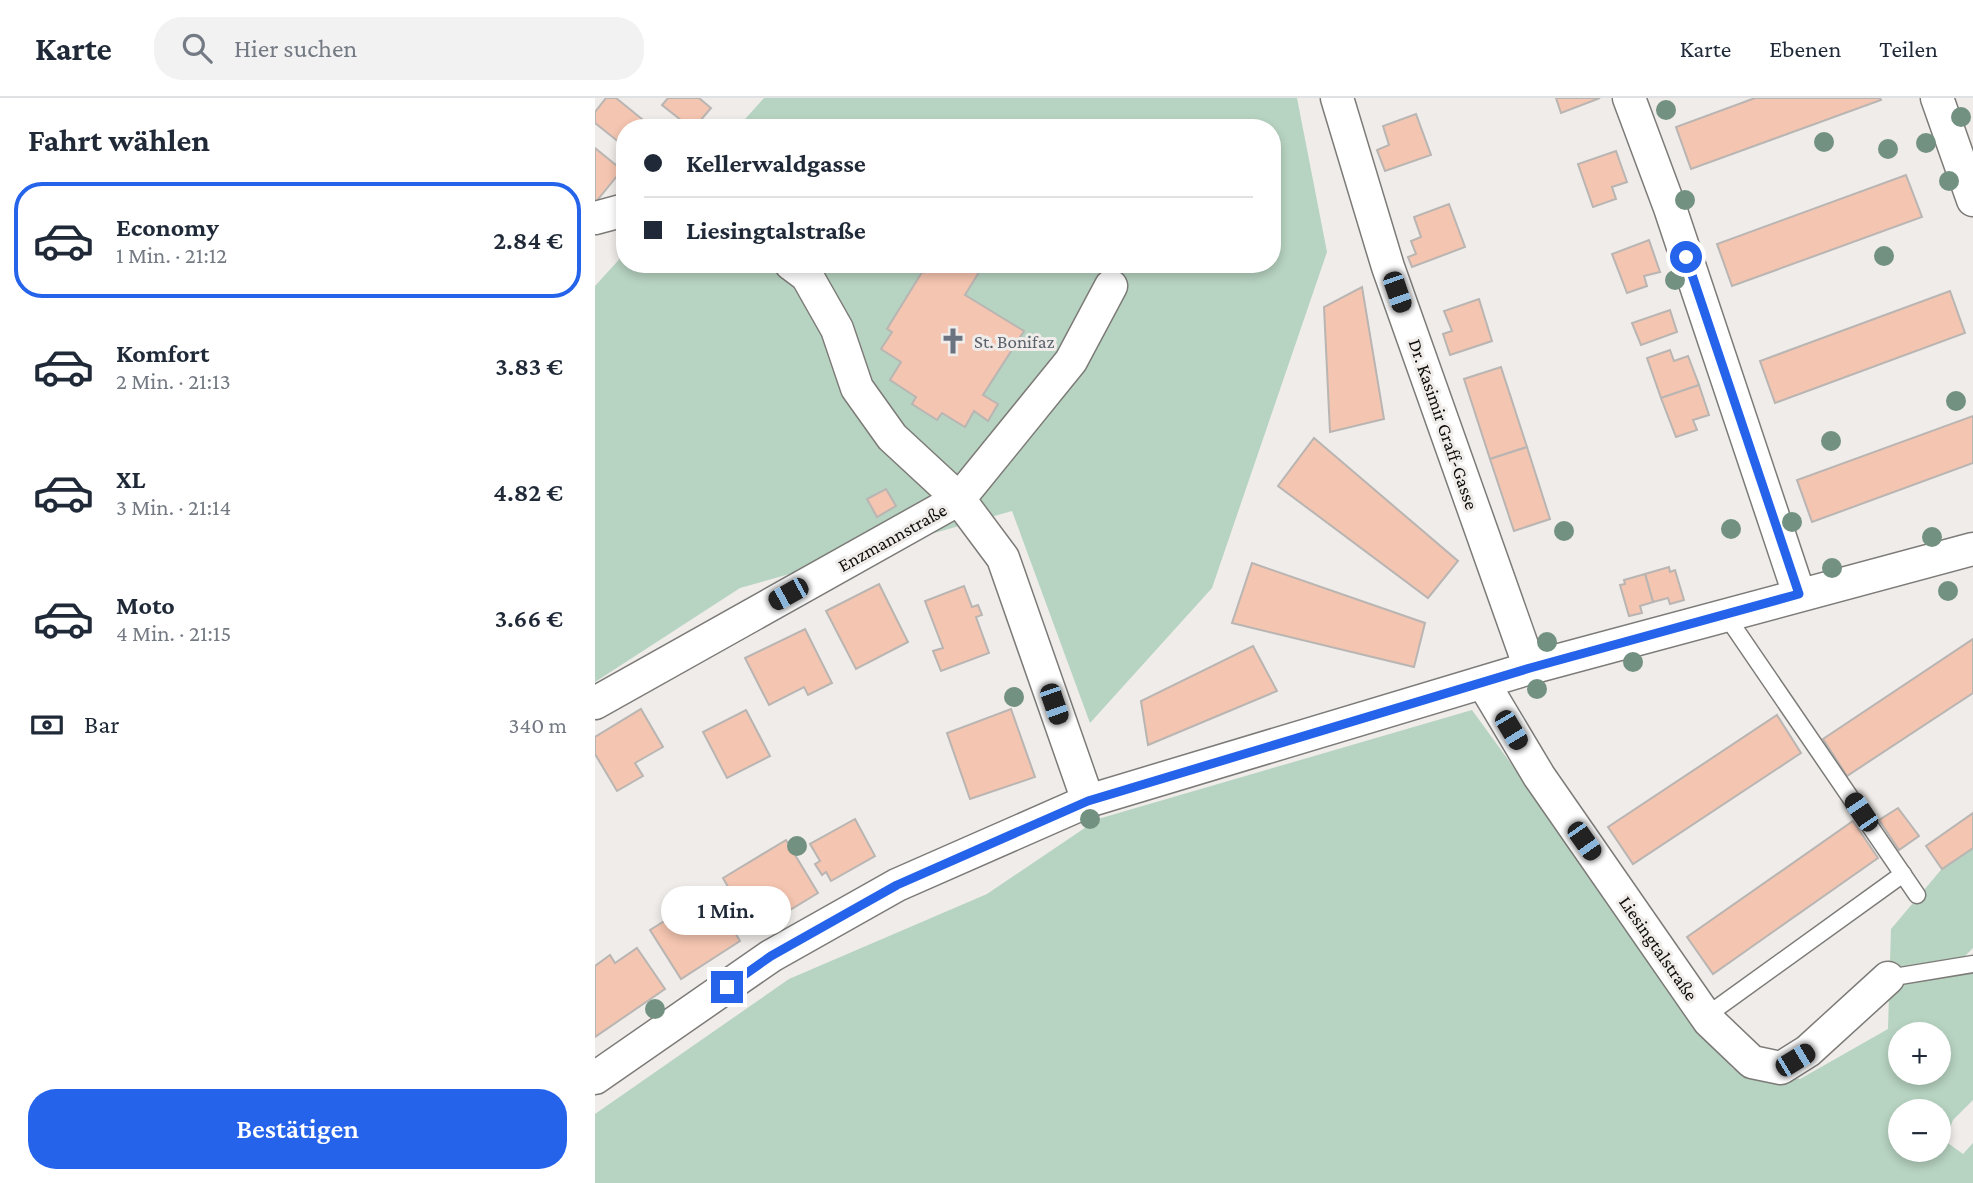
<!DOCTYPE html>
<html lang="de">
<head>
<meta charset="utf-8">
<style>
  body { margin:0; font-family:"Crimson Pro",serif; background:#f2f2f3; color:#1f2937; height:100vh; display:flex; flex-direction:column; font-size:26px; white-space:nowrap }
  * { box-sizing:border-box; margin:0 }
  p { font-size:23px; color:#747a83 }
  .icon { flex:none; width:38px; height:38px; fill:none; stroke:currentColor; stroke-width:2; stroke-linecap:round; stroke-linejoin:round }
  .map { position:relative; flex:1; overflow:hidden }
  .side { display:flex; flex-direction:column; background:#fff; width:595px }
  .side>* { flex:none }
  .banner { position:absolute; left:21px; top:21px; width:665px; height:154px; border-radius:28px; box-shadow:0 4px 10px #0003; display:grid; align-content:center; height:154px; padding:0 28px; background:#fff }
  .tools { position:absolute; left:1293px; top:924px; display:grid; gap:14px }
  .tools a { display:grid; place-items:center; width:63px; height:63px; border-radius:50%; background:#fff; box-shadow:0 4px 10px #0003; font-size:35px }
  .end { position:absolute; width:32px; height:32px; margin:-16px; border:9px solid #2563eb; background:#fff; box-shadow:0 0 0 4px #fff }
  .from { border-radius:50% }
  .bubble { position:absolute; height:49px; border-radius:24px; background:#fff; box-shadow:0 4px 10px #0003; font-size:23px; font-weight:600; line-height:49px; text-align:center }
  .car { position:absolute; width:21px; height:42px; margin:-21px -10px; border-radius:9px; box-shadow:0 0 5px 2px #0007; background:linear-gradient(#222 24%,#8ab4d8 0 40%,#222 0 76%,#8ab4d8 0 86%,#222 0) }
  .banner b { display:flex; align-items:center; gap:24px; height:66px; font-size:26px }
  .banner b+b { border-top:2px solid #e0e1e3 }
  .banner i { width:18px; height:18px; background:#1f2937 }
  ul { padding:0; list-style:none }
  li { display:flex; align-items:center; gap:21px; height:116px; margin:0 14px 10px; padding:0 14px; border:4px solid transparent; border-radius:28px }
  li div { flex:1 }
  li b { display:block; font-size:26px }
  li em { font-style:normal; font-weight:600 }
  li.active { border-color:#2563eb }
  li>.icon { width:63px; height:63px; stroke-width:1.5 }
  h2 { padding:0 28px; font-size:32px; line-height:84px }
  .pay { display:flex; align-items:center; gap:18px; height:77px; padding:0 28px; font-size:26px }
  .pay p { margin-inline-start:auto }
  .action { display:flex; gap:14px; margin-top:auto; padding:14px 28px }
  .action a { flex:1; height:80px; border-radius:28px; background:#2563eb; color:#fff; font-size:28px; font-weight:600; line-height:80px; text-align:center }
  header { display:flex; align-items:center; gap:42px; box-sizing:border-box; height:98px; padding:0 35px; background:#fff; border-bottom:2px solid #e0e1e3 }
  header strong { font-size:33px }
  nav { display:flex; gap:38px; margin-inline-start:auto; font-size:24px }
  .search { width:490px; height:63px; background:#f2f2f3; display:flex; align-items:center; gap:18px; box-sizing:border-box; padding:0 24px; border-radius:28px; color:#747a83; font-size:26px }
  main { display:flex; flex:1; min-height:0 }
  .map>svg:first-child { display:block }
  .green { fill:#b7d3c1; fill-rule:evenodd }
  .building { fill:#f4c5b0; stroke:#b9b5b3; stroke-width:2 }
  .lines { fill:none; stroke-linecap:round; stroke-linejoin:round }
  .service-casing { stroke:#7d7b78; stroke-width:19 }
  .minor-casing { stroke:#7d7b78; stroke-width:35 }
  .service { stroke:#fff; stroke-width:16 }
  .minor { stroke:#fff; stroke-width:32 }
  .tree { fill:#739181 }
  .route { stroke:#2563eb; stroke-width:9 }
  .labels { text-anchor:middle; stroke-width:6; stroke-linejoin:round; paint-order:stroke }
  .worship-label { font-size:19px; fill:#5b616d; stroke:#efece9; text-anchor:start }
  .street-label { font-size:19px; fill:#0e0d0c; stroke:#efece9 }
</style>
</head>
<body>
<header>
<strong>Karte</strong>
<div class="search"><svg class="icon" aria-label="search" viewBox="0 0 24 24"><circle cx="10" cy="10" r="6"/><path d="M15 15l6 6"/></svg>Hier suchen</div>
<nav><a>Karte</a><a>Ebenen</a><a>Teilen</a></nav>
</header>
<main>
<section class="side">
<h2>Fahrt wählen</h2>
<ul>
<li class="active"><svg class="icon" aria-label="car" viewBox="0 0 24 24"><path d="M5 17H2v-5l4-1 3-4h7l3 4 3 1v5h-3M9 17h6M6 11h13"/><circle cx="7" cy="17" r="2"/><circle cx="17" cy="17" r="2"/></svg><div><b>Economy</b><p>1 Min. · 21:12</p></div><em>2.84 €</em></li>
<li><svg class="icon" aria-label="car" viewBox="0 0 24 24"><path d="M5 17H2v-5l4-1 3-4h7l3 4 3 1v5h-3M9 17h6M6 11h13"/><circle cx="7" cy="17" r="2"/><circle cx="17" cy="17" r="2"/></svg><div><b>Komfort</b><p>2 Min. · 21:13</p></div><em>3.83 €</em></li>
<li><svg class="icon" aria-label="car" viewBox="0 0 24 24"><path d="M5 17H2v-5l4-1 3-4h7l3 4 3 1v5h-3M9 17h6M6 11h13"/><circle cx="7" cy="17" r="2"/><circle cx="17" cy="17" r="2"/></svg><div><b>XL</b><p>3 Min. · 21:14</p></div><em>4.82 €</em></li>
<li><svg class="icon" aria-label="car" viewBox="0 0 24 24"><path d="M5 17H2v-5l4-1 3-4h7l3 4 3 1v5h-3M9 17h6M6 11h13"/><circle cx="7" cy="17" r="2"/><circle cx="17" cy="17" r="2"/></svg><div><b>Moto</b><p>4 Min. · 21:15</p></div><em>3.66 €</em></li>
</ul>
<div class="pay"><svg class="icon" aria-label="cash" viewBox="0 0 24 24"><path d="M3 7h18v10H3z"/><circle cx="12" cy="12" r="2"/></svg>Bar<p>340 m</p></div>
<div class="action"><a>Bestätigen</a></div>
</section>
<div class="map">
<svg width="1378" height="1085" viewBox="0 0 1378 1085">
  <rect width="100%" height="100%" fill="#efece9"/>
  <g class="green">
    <polygon points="169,0 702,0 732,154 617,490 495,625 417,413 145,490 0,584 0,188 30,155 30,166 677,166 677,30 142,30"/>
    <path d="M877,612L1138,971L1205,981L1293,931L1296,831L1378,734V850L1358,870L1378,875V1002L1358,1022L1350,1043L1368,1056L1378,1045V1085H0V1016L194,881L392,796L503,721ZM1306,936H1344V975H1306ZM1306,1013H1344V1052H1306Z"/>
  </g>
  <g class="building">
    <polygon points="11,0 21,0 58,30 30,30 30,49 0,25 0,14"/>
    <polygon points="73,0 104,0 116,10 99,30 96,30 67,7"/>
    <polygon points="961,0 1005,0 966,15"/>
    <polygon points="1160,0 1285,0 1286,2 1096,71 1081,29"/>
    <polygon points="821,16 836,57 790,73 782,52 794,47 788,28"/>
    <polygon points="0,50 27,72 0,105"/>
    <polygon points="1021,53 1032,84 1017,89 1021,101 998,109 983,66"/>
    <polygon points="1311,77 1327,119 1137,188 1122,146"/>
    <polygon points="854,106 870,149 817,169 813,159 821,156 816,143 826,139 819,119"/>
    <polygon points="1054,142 1065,174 1049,178 1052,188 1032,195 1017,156"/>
    <polygon points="332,166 389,166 370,197 429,233 388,297 403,306 393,323 379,313 370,329 347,315 342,322 317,306 321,299 295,282 306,264 286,251 297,234 292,231"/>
    <polygon points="767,189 789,321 735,334 729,209"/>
    <polygon points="1355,193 1370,235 1180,305 1165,263"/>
    <polygon points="884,201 897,243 855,257 848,236 857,233 849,213"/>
    <polygon points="1075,212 1082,234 1046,247 1037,225"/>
    <polygon points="1075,252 1079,263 1093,258 1104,287 1066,300 1052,260"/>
    <polygon points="906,269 932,349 895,361 869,281"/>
    <polygon points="1104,287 1114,317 1098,322 1102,332 1081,339 1066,300"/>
    <polygon points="1378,318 1378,365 1217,424 1202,382"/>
    <polygon points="719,340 863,463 833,500 683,388"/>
    <polygon points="932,349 955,421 919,433 895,361"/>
    <polygon points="291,391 301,408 282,419 272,401"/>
    <polygon points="657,465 830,525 819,569 637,525"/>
    <polygon points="1074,469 1075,474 1080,472 1089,502 1075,506 1073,500 1058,504 1050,476"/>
    <polygon points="1050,476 1058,504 1045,508 1047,515 1034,518 1025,487 1030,486 1029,482"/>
    <polygon points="284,486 313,544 261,571 231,513"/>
    <polygon points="369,488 377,509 383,507 387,517 381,519 394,555 346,573 338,553 348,550 330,503"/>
    <polygon points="210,531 237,585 213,597 209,589 174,607 150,560"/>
    <polygon points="1378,541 1378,595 1252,678 1228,641"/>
    <polygon points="658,548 682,593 553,647 546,603"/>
    <polygon points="46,611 68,649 40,665 48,678 22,693 0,656 0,639"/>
    <polygon points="416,611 440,679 375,701 352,635"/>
    <polygon points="151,612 175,658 132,680 108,634"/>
    <polygon points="1182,617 1206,655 1038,766 1013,729"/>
    <polygon points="1303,710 1324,738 1304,752 1284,722"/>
    <polygon points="1378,715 1378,750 1347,771 1331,748"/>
    <polygon points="260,721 280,758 236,783 231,774 227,777 220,766 225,763 215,746"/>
    <polygon points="1258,723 1283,760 1118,876 1092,839"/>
    <polygon points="191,742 223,795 159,834 128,780"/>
    <polygon points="116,794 145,843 86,881 55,832"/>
    <polygon points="42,850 70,891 0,939 0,868 15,857 20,865"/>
  </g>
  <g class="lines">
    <g class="service-casing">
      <g id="service">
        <polyline points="1130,516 1322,797"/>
        <polyline points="1293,880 1378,866"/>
        <polyline points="1111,918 1308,776"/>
      </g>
    </g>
    <g class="minor-casing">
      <g id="minor">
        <polyline points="742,0 793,169 935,570"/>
        <polyline points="1034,0 1075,110 1204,496"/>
        <polyline points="1342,0 1378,102"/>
        <polyline points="0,120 30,112"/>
        <polyline points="196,166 212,178 242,231 262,290 297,339 364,401 408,460 493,703"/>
        <polyline points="889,586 944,678 1114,923 1157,964 1186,970 1213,953 1293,880"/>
        <polyline points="0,605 364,401 476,263 516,188"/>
        <polyline points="0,980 176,858 302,787 493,703 935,570 1378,451"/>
      </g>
    </g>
    <use href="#service" class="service"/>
    <use href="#minor" class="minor"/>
  </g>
  <g class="tree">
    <circle cx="1071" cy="12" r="10"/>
    <circle cx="1366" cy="19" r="10"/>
    <circle cx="1229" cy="44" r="10"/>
    <circle cx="1331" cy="45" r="10"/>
    <circle cx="1293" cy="51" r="10"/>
    <circle cx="1354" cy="83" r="10"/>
    <circle cx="1090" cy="102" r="10"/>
    <circle cx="1289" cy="158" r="10"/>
    <circle cx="1080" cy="182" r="10"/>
    <circle cx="1361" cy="303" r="10"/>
    <circle cx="1236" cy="343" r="10"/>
    <circle cx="1197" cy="424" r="10"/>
    <circle cx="1136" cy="431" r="10"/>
    <circle cx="969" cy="433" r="10"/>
    <circle cx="1337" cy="439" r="10"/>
    <circle cx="1237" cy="470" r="10"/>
    <circle cx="1353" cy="493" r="10"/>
    <circle cx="952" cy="544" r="10"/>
    <circle cx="1038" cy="564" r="10"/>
    <circle cx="942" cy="591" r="10"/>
    <circle cx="419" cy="599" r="10"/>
    <circle cx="495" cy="721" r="10"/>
    <circle cx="202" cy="748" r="10"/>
    <circle cx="60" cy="911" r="10"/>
  </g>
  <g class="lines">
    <polyline class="route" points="132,889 176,858 302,787 493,703 935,570 1204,496 1091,159"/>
  </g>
  <defs>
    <g id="church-bare" transform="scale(2.1)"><path d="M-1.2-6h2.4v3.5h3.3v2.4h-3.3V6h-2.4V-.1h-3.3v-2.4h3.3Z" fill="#6b7280" stroke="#efece9" stroke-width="2.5" paint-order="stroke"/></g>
  </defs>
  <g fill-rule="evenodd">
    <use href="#church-bare" x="358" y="243"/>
  </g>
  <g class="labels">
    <g class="worship-label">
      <text x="379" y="250">St. Bonifaz</text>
    </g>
    <g class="street-label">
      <text transform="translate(849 326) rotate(71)" y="7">Dr. Kasimir Graff-Gasse</text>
      <text transform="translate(297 439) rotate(-29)" y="7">Enzmannstraße</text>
      <text transform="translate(1064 850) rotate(55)" y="7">Liesingtalstraße</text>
    </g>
  </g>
</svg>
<div class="tools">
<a>+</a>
<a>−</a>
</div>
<i class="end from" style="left:1091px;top:159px"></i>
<i class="end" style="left:132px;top:889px"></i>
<div class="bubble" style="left:66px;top:788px;width:130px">1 Min.</div>
<i class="car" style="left:802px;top:194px;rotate:161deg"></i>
<i class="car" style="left:193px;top:496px;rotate:241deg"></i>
<i class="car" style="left:459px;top:606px;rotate:161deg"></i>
<i class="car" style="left:916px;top:632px;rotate:149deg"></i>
<i class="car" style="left:1266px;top:714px;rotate:326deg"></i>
<i class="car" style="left:989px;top:743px;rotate:145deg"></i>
<i class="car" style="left:1200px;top:962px;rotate:59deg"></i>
<div class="banner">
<b><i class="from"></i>Kellerwaldgasse</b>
<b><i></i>Liesingtalstraße</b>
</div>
</div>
</main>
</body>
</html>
